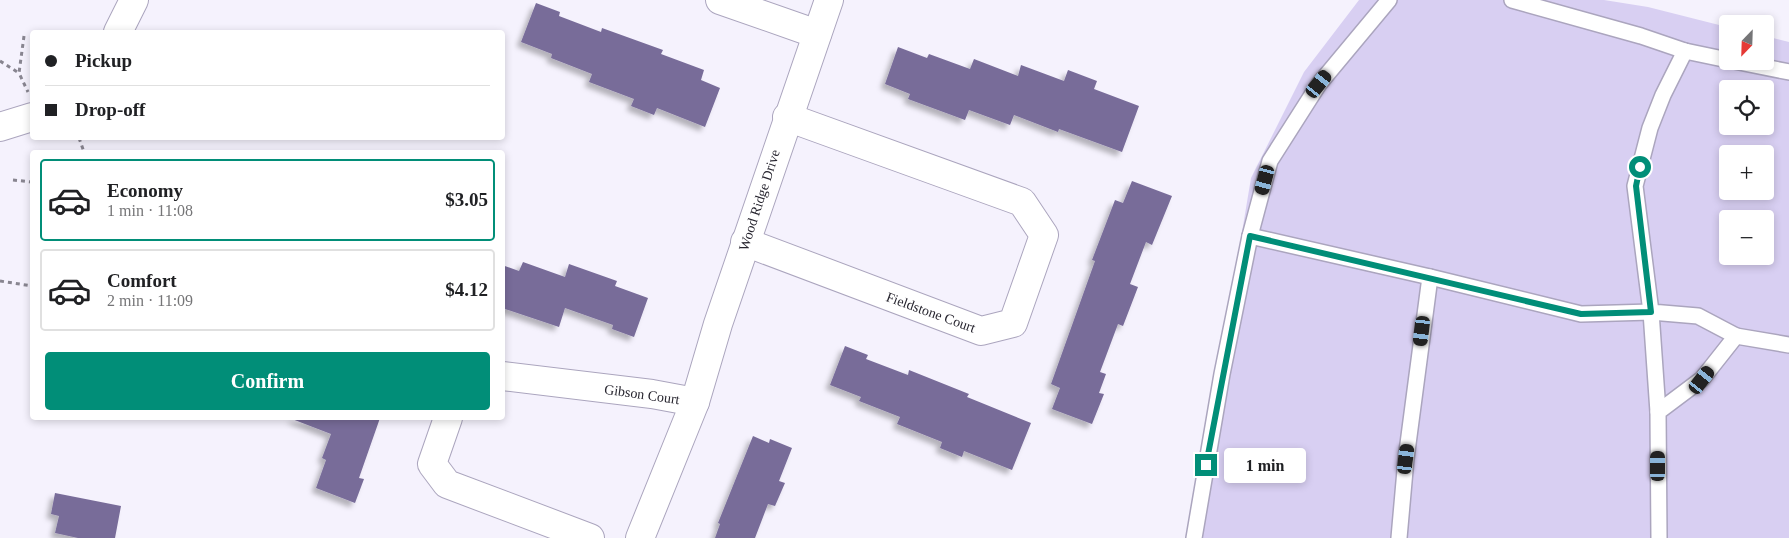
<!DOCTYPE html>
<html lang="en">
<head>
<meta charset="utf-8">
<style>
  body { margin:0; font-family:Georgia,serif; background:#f2f2f2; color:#202124; height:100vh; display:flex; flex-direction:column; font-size:19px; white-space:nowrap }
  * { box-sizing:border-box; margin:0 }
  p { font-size:16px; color:#757577 }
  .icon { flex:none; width:28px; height:28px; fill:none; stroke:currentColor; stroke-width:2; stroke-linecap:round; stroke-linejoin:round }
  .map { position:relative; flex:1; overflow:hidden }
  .details { position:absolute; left:30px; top:150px; width:475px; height:270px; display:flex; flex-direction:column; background:#fff; border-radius:5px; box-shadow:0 2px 8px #0003 }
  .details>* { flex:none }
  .top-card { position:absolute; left:30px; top:30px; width:475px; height:110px; border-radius:5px; box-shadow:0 2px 8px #0003; display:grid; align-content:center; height:110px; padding:0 15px; background:#fff }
  .needle { width:32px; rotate:203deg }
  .controls { position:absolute; left:1719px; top:15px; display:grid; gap:10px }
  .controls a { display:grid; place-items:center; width:55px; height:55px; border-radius:5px; background:#fff; box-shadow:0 2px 8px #0003; font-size:25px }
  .end { position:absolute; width:22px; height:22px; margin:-11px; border:6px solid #018e78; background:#fff; box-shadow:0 0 0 2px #fff }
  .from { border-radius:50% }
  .bubble { position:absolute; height:35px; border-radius:5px; background:#fff; box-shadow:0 2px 8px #0003; font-size:16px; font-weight:700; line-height:35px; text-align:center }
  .car { position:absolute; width:15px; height:30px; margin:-15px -8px; border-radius:6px; box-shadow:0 0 4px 1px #0007; background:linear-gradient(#222 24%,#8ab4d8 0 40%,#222 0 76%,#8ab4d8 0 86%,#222 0) }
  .top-card b { display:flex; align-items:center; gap:18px; height:48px; font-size:19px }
  .top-card b+b { border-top:1px solid #e0e0e0 }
  .top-card i { width:12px; height:12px; background:#202124 }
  ul { padding:9px 0 0; list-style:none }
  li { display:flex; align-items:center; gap:15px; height:82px; margin:0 10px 8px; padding:0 5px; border:2px solid #e0e0e0; border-radius:5px }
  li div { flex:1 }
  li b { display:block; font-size:19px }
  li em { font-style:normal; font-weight:700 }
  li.current { border-color:#018e78 }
  li>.icon { width:45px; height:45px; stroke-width:1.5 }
  .primary-button { display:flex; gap:10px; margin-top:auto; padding:10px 15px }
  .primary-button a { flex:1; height:58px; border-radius:5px; background:#018e78; color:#fff; font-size:20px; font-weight:700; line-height:58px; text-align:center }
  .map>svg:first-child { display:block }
  .green { fill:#d8cff2; fill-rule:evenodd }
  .building { fill:#786c99; filter:url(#shadow) }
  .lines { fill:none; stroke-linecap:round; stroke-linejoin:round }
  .service-casing { stroke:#aba5be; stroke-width:18 }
  .minor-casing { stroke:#aba5be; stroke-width:30 }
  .path { stroke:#888590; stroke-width:3; stroke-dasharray:4 4; stroke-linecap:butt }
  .service { stroke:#fff; stroke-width:15 }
  .minor { stroke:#fff; stroke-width:28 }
  .route { stroke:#018e78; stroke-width:6 }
  .labels { text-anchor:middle; stroke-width:4.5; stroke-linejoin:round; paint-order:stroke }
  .street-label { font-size:14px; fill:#27252f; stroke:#fff }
</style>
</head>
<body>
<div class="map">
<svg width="1789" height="538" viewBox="0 0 1789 538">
  <defs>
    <filter id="shadow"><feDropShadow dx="-4.5" dy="4.5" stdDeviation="2.5" flood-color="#0004"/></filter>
  </defs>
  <rect width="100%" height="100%" fill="#f5f2fd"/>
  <path class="green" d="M1359,0H1604L1648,7L1727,27L1728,61H1765V36L1789,42V538H1191L1251,178L1304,72ZM1728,89H1765V126H1728ZM1728,154H1765V191H1728ZM1728,219H1765V256H1728Z"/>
  <g class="building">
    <polygon points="536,3 560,12 559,16 601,32 602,28 663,50 661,54 704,70 701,80 720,88 705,127 657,108 654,115 631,106 634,99 589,82 592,74 551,58 552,54 521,42"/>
    <polygon points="898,47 927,58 929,54 970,69 974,59 1018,76 1021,65 1064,81 1068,70 1097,81 1094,89 1139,106 1122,152 1059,129 1058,132 1014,115 1010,125 969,110 965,120 908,99 910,94 885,84"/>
    <polygon points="1132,181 1172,196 1152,245 1146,242 1130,284 1138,287 1123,326 1118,324 1100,372 1106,374 1099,393 1104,394 1092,424 1052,409 1060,388 1051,384 1095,261 1092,260 1115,200 1123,203"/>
    <polygon points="523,262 565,277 569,264 617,281 615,286 648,298 634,337 612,329 613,325 565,308 559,327 502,308 502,265 519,271"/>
    <polygon points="845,346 868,355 866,359 908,375 909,370 969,394 967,397 1031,423 1012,470 964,451 962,457 940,448 942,442 897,424 900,417 859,401 861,397 830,385"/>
    <polygon points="292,418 380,418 359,478 364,479 355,503 316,488 326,460 322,458 331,434 292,419"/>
    <polygon points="753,436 769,443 770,439 792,448 779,481 785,483 775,506 768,504 755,538 715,538 720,524 718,523"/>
    <polygon points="55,493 121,506 115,538 78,538 55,533 59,516 51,514"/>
  </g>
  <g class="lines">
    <g class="service-casing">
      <g id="service">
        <polyline points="1512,0 1641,36 1685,51 1728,60"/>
        <polyline points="1685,51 1663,95 1650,128 1635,186 1651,312 1698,316 1736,336"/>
        <polyline points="1734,61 1789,72"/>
        <polyline points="1250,236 1270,161 1319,84 1389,0"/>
        <polyline points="1430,277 1581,314 1651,312 1658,412"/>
        <polyline points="1194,538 1222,374 1250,236 1430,277 1406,459 1399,538"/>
        <polyline points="1659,538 1658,412 1702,379 1736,336 1789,345"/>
      </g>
    </g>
    <g class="minor-casing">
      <g id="minor">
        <polyline points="720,0 817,34"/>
        <polyline points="118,32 134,0"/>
        <polyline points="0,127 32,117"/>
        <polyline points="745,242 981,331 1013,323 1044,235 1022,202 787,117"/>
        <polyline points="502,376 652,394 695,402"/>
        <polyline points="448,418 432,464 447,484 590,538"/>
        <polyline points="640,538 695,402 718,324 829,0"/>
      </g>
    </g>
    <g class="path">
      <polyline points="24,36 19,73 28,92"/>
      <polyline points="0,61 19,73"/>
      <polyline points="79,138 84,152"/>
      <polyline points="13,180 32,182"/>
      <polyline points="0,281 32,286"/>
    </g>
    <use href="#service" class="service"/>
    <use href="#minor" class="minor"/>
  </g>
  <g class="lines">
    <polyline class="route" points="1206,465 1250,236 1581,314 1651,312 1636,186 1640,167"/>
  </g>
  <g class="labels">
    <g class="street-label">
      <text transform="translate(759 200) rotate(-72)" y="5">Wood Ridge Drive</text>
      <text transform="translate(931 312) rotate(20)" y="5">Fieldstone Court</text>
      <text transform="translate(642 394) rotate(8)" y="5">Gibson Court</text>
    </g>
  </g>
</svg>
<div class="controls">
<a><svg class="needle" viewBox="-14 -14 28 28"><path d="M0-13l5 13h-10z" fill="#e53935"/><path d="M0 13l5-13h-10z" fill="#757577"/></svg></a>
<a><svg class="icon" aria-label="locate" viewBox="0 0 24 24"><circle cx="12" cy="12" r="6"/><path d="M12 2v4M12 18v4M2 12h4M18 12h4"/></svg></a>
<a>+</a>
<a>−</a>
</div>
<i class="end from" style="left:1640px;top:167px"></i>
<i class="end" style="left:1206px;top:465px"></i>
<div class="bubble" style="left:1224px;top:448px;width:82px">1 min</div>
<i class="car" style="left:1319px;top:84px;rotate:39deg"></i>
<i class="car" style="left:1265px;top:180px;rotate:195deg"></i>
<i class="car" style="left:1422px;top:331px;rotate:187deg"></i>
<i class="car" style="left:1702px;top:380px;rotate:38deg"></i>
<i class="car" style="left:1406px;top:459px;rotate:7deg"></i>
<i class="car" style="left:1658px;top:466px;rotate:0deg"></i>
<div class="top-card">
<b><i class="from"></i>Pickup</b>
<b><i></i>Drop-off</b>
</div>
<section class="details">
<ul>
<li class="current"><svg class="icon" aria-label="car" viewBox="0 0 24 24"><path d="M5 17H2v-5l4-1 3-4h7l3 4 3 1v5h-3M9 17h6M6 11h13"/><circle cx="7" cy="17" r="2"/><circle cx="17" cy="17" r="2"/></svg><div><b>Economy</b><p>1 min · 11:08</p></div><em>$3.05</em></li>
<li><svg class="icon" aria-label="car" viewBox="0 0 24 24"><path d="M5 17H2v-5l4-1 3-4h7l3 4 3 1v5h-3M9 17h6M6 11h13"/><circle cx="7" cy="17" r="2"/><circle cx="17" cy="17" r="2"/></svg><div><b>Comfort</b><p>2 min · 11:09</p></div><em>$4.12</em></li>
</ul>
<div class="primary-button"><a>Confirm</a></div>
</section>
</div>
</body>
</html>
